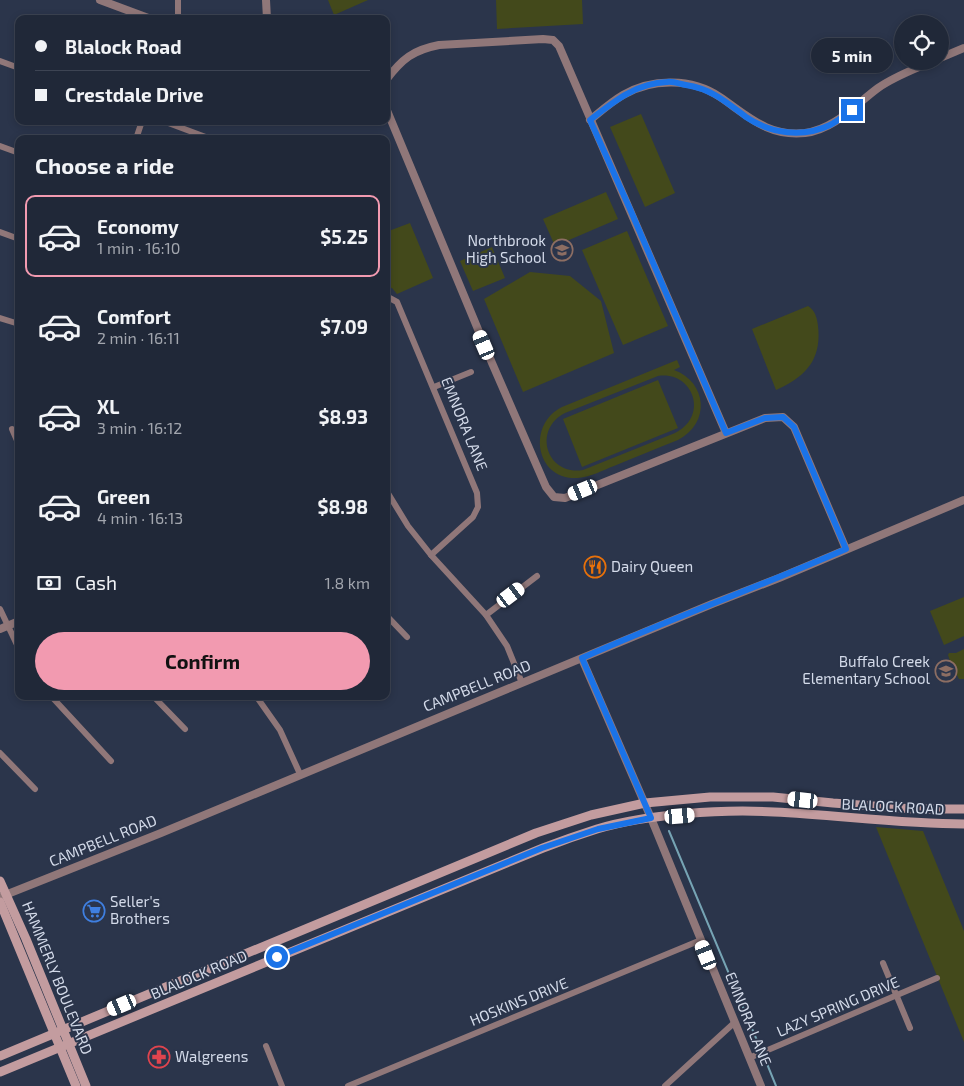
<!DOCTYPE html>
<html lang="en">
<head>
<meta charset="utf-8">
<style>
  body { margin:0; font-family:"Exo 2",sans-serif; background:#283040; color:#f1f3f6; height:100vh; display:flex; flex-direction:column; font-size:19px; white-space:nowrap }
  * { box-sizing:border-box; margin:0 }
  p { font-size:16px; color:#a2a6ae }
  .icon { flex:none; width:28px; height:28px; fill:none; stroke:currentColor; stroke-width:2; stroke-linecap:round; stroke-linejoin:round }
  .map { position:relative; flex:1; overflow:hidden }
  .panel { position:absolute; left:15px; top:135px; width:375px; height:565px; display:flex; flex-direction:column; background:#202838; border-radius:10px; box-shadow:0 2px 8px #0003,0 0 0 1px #3d4453 }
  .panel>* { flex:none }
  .top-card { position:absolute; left:15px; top:15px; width:375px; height:110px; border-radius:10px; box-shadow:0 2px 8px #0003,0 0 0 1px #3d4453; display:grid; align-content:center; height:110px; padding:0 20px; background:#202838 }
  .controls { position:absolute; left:894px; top:15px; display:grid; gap:10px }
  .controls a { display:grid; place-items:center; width:55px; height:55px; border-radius:50%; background:#202838; box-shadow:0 2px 8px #0003,0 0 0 1px #3d4453; font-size:25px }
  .end { position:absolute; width:22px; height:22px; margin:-11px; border:6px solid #1a73e8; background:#fff; box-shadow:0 0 0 2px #fff }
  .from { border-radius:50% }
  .bubble { position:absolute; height:35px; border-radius:18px; background:#202838; box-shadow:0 2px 8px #0003,0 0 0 1px #3d4453; font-size:16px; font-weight:700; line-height:35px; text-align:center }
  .car { position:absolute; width:15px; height:30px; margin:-15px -8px; border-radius:6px; box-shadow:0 0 4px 1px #0007; background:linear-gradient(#fff 24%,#345 0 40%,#fff 0 76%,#345 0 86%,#fff 0) }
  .top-card b { display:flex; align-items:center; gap:18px; height:48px; font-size:19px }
  .top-card b+b { border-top:1px solid #3d4453 }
  .top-card i { width:12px; height:12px; background:#f1f3f6 }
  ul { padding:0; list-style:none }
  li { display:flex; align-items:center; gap:15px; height:82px; margin:0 10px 8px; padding:0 10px; border:2px solid transparent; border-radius:10px }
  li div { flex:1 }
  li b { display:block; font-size:19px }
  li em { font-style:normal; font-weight:700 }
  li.on { border-color:#f29ab0 }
  li>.icon { width:45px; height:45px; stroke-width:1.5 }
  h2 { padding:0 20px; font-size:22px; line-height:60px }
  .pay { display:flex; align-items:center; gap:12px; height:55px; padding:0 20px; font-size:19px }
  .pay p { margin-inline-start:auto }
  .primary-button { display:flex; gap:10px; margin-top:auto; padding:10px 20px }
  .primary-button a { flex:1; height:58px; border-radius:30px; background:#f29ab0; color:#111; font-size:20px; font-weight:700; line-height:58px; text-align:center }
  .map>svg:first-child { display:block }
  .green { fill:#43491b; fill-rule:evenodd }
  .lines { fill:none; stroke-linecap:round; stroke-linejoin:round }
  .stream { stroke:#76a4b4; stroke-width:2 }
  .minor { stroke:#907779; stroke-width:6 }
  .tertiary { stroke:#907779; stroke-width:8 }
  .secondary { stroke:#c39c9f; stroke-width:9 }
  .route { stroke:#1a73e8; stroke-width:6 }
  .labels { text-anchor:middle; stroke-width:4; stroke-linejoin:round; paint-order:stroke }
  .poi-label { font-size:15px; fill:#d3dae9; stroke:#2b354b; text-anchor:start }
  .street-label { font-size:15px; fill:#d3dae9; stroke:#2b354b }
</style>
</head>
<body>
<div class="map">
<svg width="964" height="1086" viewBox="0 0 964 1086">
  <rect width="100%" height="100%" fill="#2b354b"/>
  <g class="green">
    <polygon points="328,0 368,0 334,15"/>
    <polygon points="496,0 582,0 583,24 497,29"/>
    <polygon points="641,114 675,193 645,207 610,127"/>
    <polygon points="606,192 618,219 555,246 543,219"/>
    <polygon points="410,223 433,278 397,294 392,288 386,287 386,232"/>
    <polygon points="627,231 668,326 623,345 582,250"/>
    <polygon points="492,247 505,278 473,291 460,261"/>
    <polygon points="530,272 570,276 601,301 614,353 523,392 484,299"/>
    <path d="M808,306C815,310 817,318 818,326C822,360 805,377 776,390L752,329Z"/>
    <path d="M677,360L680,367L674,370C707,382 711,423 678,440C657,448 636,457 614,466C603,470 591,477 578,478C536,481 526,425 562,407ZM658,376C694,371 709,417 675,433L583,470C547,476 532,430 565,413Z"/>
    <polygon points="658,380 678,428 582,467 563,419"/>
    <polygon points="964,597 964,636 944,645 930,611"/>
    <polygon points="964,649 964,679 959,679 956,673 957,667 952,667 948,655 949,653 956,653"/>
    <polygon points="876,827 923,831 964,931 964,1042"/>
  </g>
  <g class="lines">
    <g class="stream">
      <polyline points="669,831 761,1050"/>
      <polyline points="763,1054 776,1086"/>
    </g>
    <g class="minor">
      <polyline points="178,0 178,19"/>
      <polyline points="0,61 19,68"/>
      <polyline points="163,121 211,139"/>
      <polyline points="136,139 142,121"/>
      <polyline points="0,146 19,153"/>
      <polyline points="0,232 19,239"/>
      <polyline points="386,296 397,302 477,493 478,507 473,517 431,555"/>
      <polyline points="0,318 19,324"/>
      <polyline points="434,387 471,372"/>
      <polyline points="12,429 19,445"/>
      <polyline points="386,490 408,526 431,555 486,615 507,646 522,683"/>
      <polyline points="0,609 19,649"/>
      <polyline points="386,615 407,637"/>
      <polyline points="486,615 537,576"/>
      <polyline points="51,696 111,761"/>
      <polyline points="153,696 185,729"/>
      <polyline points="256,696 280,730 300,774"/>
      <polyline points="0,753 35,789"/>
      <polyline points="883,963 910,1028"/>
      <polyline points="266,1046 282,1086"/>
      <polyline points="749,1058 937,978"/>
      <polyline points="348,1086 701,940"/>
      <polyline points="665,1086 734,1023"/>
    </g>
    <g class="tertiary">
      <polyline points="100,0 151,19"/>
      <polyline points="266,0 267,19"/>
      <polyline points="940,58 964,48"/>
      <path d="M386,80C402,59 413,50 439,45L543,39L553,40L559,46L726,433"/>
      <polyline points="386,108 492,363 546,487 554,497 565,498 765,418 783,417 794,427 846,549"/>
      <path d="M590,120C600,112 611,102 623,95C652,78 692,78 720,97C748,116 768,137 805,133C835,129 855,105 878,88C895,76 915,69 933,61"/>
      <polyline points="0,629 19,621"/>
      <polyline points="582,659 651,818 761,1086"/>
      <polyline points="0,897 161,833 712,604 779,578 964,500"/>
    </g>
    <g class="secondary">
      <polyline points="0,881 26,939 86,1086"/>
      <polyline points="0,902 76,1086"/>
      <polyline points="0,1056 536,833 591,815 645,803 710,797 773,797 833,803 913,809 964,809"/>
      <path d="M0,1072L543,848C561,841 578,835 597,829C647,814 722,809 774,812C838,815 900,824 964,824"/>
    </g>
  </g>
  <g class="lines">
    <path class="route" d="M277,957L542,848L598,829L651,818L582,658C669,619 759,587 846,549L794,427L783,417L765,418L726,433L630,209L590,120C613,102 636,83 667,82C673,81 680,84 686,85C712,89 726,102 746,117C771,134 803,138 830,125C838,121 845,115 852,110"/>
  </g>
  <defs>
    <g id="school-ring" transform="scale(1.125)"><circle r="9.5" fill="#2b354b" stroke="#8d6e63" stroke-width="1.5"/><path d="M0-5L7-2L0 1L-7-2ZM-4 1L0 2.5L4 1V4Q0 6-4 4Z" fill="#8d6e63"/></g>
    <g id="restaurant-ring" transform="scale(1.125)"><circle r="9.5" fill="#2b354b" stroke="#e8710a" stroke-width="1.5"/><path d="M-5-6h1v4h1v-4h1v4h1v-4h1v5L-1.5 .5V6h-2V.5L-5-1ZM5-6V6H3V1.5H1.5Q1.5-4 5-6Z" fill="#e8710a"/></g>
    <g id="supermarket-ring" transform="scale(1.125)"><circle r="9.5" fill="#2b354b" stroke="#3f7fe0" stroke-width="1.5"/><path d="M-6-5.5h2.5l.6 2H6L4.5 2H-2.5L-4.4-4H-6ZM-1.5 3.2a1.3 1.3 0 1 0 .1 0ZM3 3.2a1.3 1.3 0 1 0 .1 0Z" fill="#3f7fe0"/></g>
    <g id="pharmacy-ring" transform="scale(1.125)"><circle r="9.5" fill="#2b354b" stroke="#e0444e" stroke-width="1.5"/><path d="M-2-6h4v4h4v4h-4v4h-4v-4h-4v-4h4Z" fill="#e0444e"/></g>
  </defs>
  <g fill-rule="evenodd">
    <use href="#school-ring" x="562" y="250"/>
    <use href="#restaurant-ring" x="595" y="567"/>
    <use href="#school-ring" x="946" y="671"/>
    <use href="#supermarket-ring" x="94" y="911"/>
    <use href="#pharmacy-ring" x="159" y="1057"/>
  </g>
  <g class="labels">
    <g class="poi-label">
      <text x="546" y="246" text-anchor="end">Northbrook<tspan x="546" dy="17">High School</tspan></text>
      <text x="611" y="572">Dairy Queen</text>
      <text x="930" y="667" text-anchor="end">Buffalo Creek<tspan x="930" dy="17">Elementary School</tspan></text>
      <text x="110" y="907">Seller's<tspan x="110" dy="17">Brothers</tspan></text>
      <text x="175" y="1062">Walgreens</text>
    </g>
    <g class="street-label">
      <text transform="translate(464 424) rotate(68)" y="5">EMNORA LANE</text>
      <text transform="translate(477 686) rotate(-22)" y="5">CAMPBELL ROAD</text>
      <text transform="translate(893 807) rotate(3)" y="5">BLALOCK ROAD</text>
      <text transform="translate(103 841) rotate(-22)" y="5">CAMPBELL ROAD</text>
      <text transform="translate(199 975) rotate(-23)" y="5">BLALOCK ROAD</text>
      <text transform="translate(57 978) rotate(68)" y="5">HAMMERLY BOULEVARD</text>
      <text transform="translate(519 1002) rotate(-22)" y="5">HOSKINS DRIVE</text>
      <text transform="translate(838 1007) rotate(-23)" y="5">LAZY SPRING DRIVE</text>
      <text transform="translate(748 1019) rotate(68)" y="5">EMNORA LANE</text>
    </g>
  </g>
</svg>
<div class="controls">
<a><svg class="icon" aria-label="locate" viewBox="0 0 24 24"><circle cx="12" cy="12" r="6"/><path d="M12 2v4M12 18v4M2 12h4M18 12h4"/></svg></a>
</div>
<i class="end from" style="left:277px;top:957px"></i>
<i class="end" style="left:852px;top:110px"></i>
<div class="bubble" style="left:811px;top:38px;width:82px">5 min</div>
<i class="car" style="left:484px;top:345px;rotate:337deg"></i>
<i class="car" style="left:583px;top:490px;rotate:248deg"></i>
<i class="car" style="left:511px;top:595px;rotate:53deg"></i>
<i class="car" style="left:803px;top:800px;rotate:276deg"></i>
<i class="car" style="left:680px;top:816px;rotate:85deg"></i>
<i class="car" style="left:706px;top:955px;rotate:338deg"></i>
<i class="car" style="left:122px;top:1005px;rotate:247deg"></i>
<div class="top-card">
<b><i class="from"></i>Blalock Road</b>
<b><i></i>Crestdale Drive</b>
</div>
<section class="panel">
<h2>Choose a ride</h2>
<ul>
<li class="on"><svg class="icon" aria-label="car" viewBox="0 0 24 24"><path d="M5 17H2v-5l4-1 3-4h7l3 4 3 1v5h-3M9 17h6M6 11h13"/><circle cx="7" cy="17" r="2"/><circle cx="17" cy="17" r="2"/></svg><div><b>Economy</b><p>1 min · 16:10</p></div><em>$5.25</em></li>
<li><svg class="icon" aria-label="car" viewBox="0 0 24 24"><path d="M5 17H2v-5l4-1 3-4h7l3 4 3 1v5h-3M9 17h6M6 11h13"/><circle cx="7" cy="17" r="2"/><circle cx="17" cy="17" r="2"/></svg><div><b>Comfort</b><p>2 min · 16:11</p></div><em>$7.09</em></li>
<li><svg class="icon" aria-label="car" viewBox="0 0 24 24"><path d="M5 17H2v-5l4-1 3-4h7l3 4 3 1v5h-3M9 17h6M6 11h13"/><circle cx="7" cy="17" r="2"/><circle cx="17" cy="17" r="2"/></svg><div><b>XL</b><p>3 min · 16:12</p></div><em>$8.93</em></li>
<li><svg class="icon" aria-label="car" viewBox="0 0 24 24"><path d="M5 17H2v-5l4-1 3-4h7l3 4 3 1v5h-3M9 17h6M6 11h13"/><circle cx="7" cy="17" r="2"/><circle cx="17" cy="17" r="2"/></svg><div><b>Green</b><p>4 min · 16:13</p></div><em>$8.98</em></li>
</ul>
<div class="pay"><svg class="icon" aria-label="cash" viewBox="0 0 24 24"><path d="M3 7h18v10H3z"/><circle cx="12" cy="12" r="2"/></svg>Cash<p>1.8 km</p></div>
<div class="primary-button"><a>Confirm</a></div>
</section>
</div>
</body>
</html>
